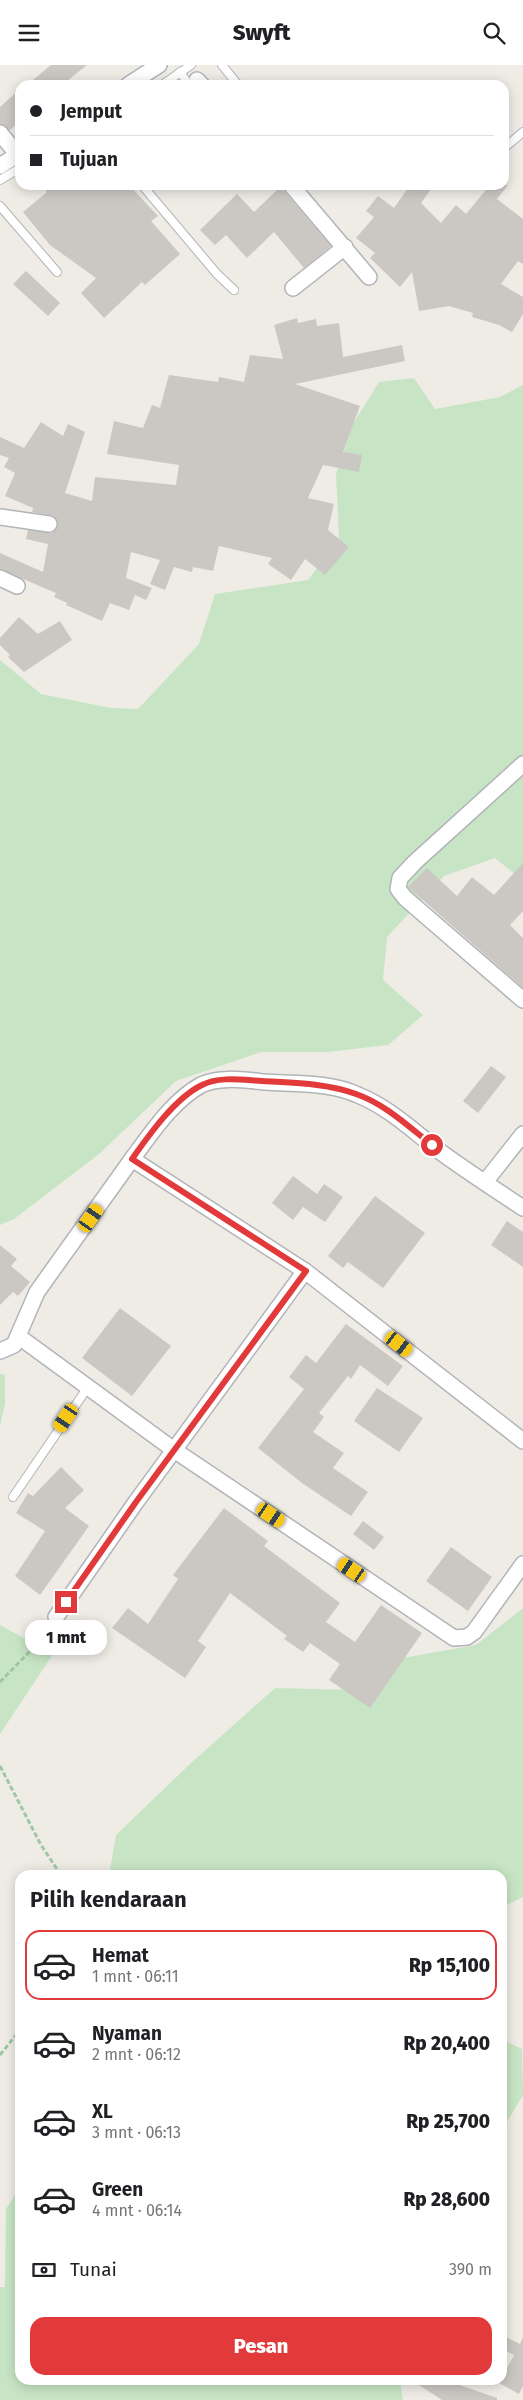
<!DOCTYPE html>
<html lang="id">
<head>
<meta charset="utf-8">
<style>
  body { margin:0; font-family:"Fira Sans",sans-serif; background:#f6f6f6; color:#202124; height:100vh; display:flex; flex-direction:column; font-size:19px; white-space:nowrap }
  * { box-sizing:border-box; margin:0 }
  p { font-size:16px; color:#757577 }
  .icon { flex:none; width:28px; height:28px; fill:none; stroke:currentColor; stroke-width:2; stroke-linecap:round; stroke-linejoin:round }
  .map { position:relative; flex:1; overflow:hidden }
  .panel { position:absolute; left:15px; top:1805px; width:492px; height:515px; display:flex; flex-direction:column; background:#fff; border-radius:15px; box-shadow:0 2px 12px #0003 }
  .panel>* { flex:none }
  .top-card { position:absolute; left:15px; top:15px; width:494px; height:110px; border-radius:15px; box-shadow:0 2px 12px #0003; display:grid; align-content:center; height:110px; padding:0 15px; background:#fff }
  .end { position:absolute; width:22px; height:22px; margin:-11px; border:6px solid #e23a3b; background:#fff; box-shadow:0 0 0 2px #fff }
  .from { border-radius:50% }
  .bubble { position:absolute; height:35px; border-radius:15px; background:#fff; box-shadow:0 2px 12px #0003; font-size:16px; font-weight:800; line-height:35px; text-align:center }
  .car { position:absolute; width:15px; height:30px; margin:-15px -8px; border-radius:6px; box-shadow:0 0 4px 1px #0007; background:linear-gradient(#f5c518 24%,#345 0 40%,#f5c518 0 76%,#345 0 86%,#f5c518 0) }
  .top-card b { display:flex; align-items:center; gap:18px; height:48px; font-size:19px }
  .top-card b+b { border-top:1px solid #e0e0e0 }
  .top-card i { width:12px; height:12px; background:#202124 }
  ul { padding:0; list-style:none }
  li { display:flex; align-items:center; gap:15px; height:70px; margin:0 10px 8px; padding:0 5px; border:2px solid transparent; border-radius:15px }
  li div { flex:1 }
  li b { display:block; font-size:19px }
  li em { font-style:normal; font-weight:800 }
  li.current { border-color:#e23a3b }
  li>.icon { width:45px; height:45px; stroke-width:1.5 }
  h2 { padding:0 15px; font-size:22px; line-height:60px }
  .pay { display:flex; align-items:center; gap:12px; height:55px; padding:0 15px; font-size:19px }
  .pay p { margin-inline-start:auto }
  .action { display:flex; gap:10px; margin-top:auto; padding:10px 15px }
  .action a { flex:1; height:58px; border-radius:15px; background:#e23a3b; color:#fff; font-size:20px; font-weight:800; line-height:58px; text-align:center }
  header { display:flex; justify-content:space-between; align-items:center; height:65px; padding:0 15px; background:#fff; font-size:22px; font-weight:800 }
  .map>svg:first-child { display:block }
  .green { fill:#c7e5c4 }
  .building { fill:#cbc7c3 }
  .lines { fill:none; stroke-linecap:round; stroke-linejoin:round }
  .lane-casing { stroke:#b1b4b8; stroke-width:10 }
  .street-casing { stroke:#b1b4b8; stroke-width:18 }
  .path { stroke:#9ec7a6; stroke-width:3; stroke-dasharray:5 2.5; stroke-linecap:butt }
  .lane { stroke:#fff; stroke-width:8 }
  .street { stroke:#fff; stroke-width:15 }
  .route { stroke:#e23a3b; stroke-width:6 }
</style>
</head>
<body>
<header><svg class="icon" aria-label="menu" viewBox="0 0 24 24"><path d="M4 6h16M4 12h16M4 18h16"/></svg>Swyft<svg class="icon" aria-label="search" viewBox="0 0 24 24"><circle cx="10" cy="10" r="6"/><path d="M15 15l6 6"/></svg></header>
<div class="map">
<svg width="523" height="2335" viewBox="0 0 523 2335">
  <rect width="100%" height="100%" fill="#efece6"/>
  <g class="green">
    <polygon points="414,313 435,344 500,332 523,320 523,816 495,793 444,811 387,872 383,915 423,950 388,980 327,987 261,987 176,1016 99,1089 14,1154 0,1160 0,595 41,629 111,643 138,644 199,579 215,529 308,515 339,474 336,409 353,359 379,317"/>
    <polygon points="0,1309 5,1310 5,1339 0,1361"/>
    <polygon points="523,1543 523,1832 503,1842 502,1810 109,1810 116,1770 191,1698 275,1623 355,1625 391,1595 476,1580"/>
    <polygon points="0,1560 53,1589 0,1669"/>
    <polygon points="503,1975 522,1984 523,2030 503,2064"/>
    <polygon points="20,2122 20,2315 400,2315 403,2335 0,2335 0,2222 5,2222 6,2144"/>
  </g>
  <g class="building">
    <polygon points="51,0 87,0 62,20 27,20"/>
    <polygon points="20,24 20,56 10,65 0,59 0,42"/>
    <polygon points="41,120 129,120 158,151 151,156 180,189 145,220 142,217 104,253 81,228 96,213 50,180 23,147 47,127"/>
    <polygon points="282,120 284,126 331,181 304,203 274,167 247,193 226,170 215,180 200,165 237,129 254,147"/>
    <polygon points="410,120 434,120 421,138 441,158 456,140 466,149 490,120 508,120 497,134 523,154 523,199 518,196 501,219 523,232 523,249 512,267 499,260 472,252 473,248 449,241 419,246 412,207 400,222 370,193 375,188 356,173 374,152 366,146 378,131 394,143"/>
    <polygon points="26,206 60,238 48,251 13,219"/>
    <polygon points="297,253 298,258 316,254 317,261 339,258 343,292 402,280 405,296 295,319 360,341 343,387 362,390 359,407 323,400 308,433 334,439 328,465 349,482 325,510 305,494 291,515 268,499 272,493 219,481 213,506 193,502 192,507 174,502 165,525 150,519 160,495 131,487 126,513 152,523 146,535 135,530 129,545 110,538 102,556 66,540 67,538 54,532 56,528 0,504 0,488 43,507 48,479 26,474 28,465 52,468 58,460 54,451 32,447 33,443 5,431 15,408 4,402 9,393 0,390 0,372 24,383 41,357 63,371 68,359 85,367 65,428 92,436 95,412 176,420 179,400 107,389 114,356 143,363 152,340 160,343 169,310 218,317 219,312 244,317 250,290 283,294 274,260"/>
    <polygon points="19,552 38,569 60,556 72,575 24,607 8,592 10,590 0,580 0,573"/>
    <polygon points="523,798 523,846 510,860 523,873 523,923 408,822 427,803 457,831 472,812 494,830"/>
    <polygon points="491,1001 506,1012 478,1048 463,1036"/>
    <polygon points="293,1111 317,1129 324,1119 343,1132 325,1157 303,1142 293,1155 272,1138"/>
    <polygon points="375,1131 425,1168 383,1223 348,1197 343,1203 328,1191"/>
    <polygon points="507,1156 523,1167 523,1202 491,1180"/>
    <polygon points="0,1180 17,1194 11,1201 30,1217 18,1231 13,1227 0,1240"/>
    <polygon points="120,1243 171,1281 132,1331 82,1293"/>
    <polygon points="346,1259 403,1301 388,1321 360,1300 351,1314 348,1311 319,1348 324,1352 313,1367 344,1388 333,1403 368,1427 351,1451 302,1418 258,1383 304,1324 289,1312 306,1290 316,1298"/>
    <polygon points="377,1323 423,1353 399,1387 354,1356"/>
    <polygon points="61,1402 84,1425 65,1443 89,1461 40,1530 15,1511 45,1466 16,1448 28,1428 33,1431"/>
    <polygon points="224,1443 268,1476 264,1481 340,1538 326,1557 355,1577 381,1540 422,1568 370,1643 329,1615 340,1599 310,1578 303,1587 284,1574 287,1571 230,1528 198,1576 206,1582 185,1613 112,1563 128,1543 148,1559 178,1514 173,1510"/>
    <polygon points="363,1456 384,1472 374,1485 353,1469"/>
    <polygon points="451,1482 492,1512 468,1546 426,1516"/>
    <polygon points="502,2270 520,2279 523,2272 523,2321 519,2329 499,2318 514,2290 502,2284"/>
    <polygon points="411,2315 445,2315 497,2333 497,2335 442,2335"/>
  </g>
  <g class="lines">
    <g class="lane-casing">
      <g id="lane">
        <polyline points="222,0 238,20"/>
        <polyline points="180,7 187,17 185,20"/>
        <polyline points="162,20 191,0"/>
        <polyline points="504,83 523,67"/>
        <polyline points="0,115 20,103"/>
        <polyline points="142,120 217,209 234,225"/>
        <polyline points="0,141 57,207"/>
        <polyline points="13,1432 88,1322"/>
      </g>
    </g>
    <g class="street-casing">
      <g id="street">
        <polyline points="197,15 202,20"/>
        <polyline points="128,20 159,0"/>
        <polyline points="0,68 17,89"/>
        <polyline points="0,101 20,88"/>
        <polyline points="291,120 369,212"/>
        <polyline points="293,223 345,182"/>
        <polyline points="0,452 49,459"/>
        <polyline points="0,513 17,521"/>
        <polyline points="523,699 415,797 400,813 398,824 405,833 523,935"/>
        <path d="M132,1094C151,1069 172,1036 201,1020C219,1011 245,1015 265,1017C295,1019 330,1017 358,1030C390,1043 414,1067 442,1088C468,1107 496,1125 523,1143"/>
        <polyline points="485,1117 523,1069"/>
        <polyline points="18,1271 174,1385 454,1573 467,1572 474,1567 523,1499"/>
        <polyline points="0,1286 14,1280 37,1227 132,1094 305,1206 523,1376"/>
        <polyline points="56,1552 136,1437 305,1206"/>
      </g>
    </g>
    <g class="path">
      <polyline points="0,1617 38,1578 49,1563"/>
      <polyline points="0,1701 41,1780 61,1810"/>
      <polyline points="0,1990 20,1965"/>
    </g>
    <use href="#lane" class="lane"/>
    <use href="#street" class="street"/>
  </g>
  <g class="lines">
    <path class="route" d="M66,1537L136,1437L306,1206L132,1094C149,1070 175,1033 202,1020C219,1011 243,1015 262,1016C293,1018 326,1018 356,1029C385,1039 408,1061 432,1080"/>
  </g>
</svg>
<i class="end from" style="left:432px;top:1080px"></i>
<i class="end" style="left:66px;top:1537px"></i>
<div class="bubble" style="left:25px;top:1555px;width:82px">1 mnt</div>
<i class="car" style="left:91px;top:1153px;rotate:35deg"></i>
<i class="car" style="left:399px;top:1279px;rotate:128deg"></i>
<i class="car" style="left:66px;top:1353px;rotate:214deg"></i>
<i class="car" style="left:271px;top:1450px;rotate:124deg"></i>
<i class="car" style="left:352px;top:1505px;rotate:304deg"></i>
<div class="top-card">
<b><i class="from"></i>Jemput</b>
<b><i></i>Tujuan</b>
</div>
<section class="panel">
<h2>Pilih kendaraan</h2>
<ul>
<li class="current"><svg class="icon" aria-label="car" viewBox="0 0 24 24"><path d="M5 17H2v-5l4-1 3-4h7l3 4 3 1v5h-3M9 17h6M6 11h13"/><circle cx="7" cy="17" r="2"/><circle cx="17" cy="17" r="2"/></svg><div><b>Hemat</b><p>1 mnt · 06:11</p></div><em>Rp 15,100</em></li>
<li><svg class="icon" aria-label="car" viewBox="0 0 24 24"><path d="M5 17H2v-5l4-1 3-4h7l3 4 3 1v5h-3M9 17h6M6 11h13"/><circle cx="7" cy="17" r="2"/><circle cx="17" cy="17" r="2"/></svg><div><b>Nyaman</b><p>2 mnt · 06:12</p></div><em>Rp 20,400</em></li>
<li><svg class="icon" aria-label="car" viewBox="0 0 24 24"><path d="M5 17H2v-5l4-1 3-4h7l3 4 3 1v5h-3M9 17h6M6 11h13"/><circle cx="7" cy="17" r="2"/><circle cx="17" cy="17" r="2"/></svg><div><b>XL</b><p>3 mnt · 06:13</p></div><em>Rp 25,700</em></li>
<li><svg class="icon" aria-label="car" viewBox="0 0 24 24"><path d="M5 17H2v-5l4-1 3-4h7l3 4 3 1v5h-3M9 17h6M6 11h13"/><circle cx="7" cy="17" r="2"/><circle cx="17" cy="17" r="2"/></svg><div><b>Green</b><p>4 mnt · 06:14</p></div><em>Rp 28,600</em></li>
</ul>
<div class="pay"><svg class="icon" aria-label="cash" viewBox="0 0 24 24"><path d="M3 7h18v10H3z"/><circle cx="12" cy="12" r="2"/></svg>Tunai<p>390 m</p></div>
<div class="action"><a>Pesan</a></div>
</section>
</div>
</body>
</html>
